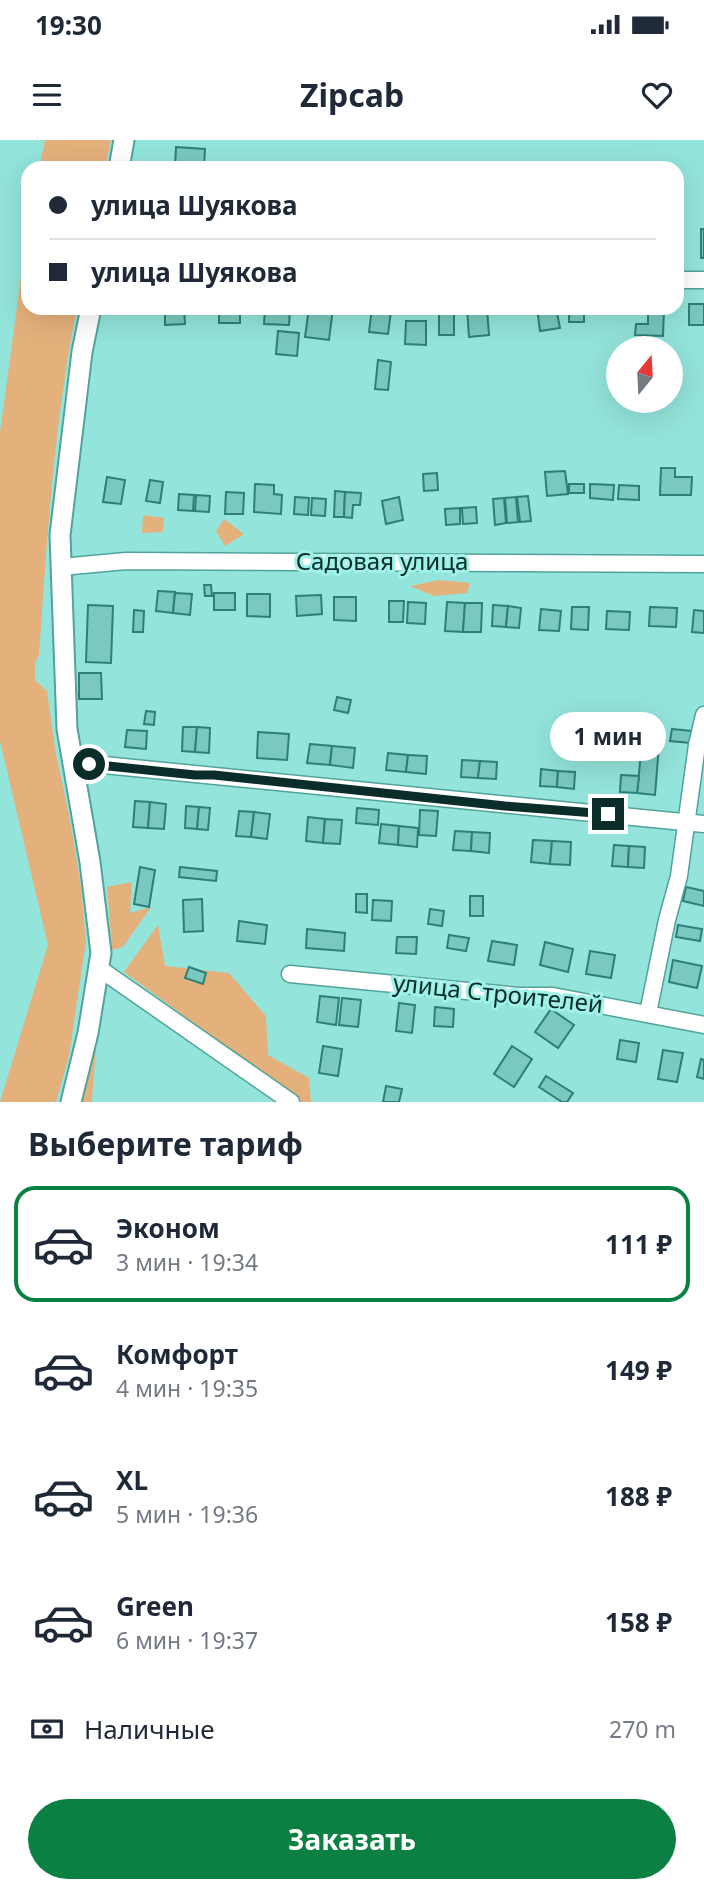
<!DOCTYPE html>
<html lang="ru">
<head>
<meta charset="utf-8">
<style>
  body { margin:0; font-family:"Noto Sans",sans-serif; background:#f6f6f7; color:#1f2937; height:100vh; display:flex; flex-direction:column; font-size:26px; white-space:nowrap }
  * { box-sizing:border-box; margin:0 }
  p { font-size:23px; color:#747a83 }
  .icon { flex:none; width:38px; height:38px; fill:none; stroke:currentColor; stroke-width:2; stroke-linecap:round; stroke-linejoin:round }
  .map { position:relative; height:962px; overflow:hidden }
  .drawer { display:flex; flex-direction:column; background:#fff; flex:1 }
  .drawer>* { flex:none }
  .guide { position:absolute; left:21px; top:21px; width:663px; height:154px; border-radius:21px; box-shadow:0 7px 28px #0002; display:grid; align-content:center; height:154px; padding:0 28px; background:#fff }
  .needle { width:46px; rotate:18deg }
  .tools { position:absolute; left:606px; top:196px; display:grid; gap:14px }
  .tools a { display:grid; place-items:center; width:77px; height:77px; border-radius:50%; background:#fff; box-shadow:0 7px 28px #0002; font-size:35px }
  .end { position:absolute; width:32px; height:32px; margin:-16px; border:9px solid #0a2d2a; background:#fff; box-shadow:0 0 0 4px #fff }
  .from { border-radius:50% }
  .bubble { position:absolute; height:49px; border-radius:24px; background:#fff; box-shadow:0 7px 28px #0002; font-size:23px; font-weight:700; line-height:49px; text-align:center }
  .guide b { display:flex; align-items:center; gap:24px; height:66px; font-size:26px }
  .guide b+b { border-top:2px solid #e0e1e3 }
  .guide i { width:18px; height:18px; background:#1f2937 }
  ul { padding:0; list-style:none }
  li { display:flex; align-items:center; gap:21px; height:116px; margin:0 14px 10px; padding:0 14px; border:4px solid transparent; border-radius:21px }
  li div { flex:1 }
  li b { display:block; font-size:26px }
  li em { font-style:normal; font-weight:700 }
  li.on { border-color:#0b8043 }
  li>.icon { width:63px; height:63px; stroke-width:1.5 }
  h2 { padding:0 28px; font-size:32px; line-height:84px }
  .pay { display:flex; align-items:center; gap:18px; height:77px; padding:0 28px; font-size:26px }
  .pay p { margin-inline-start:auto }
  .button { display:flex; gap:14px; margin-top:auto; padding:14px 28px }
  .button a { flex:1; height:80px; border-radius:42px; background:#0b8043; color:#fff; font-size:28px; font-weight:700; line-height:80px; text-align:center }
  .status { display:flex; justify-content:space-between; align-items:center; height:49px; padding:0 35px; background:#fff; direction:ltr }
  .status svg { height:19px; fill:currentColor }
  header { display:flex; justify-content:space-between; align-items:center; height:91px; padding:0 28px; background:#fff; font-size:32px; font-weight:700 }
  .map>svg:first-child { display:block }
  .green { fill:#e4b17c }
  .building { fill:#79c9c1; stroke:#2c8079; stroke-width:2 }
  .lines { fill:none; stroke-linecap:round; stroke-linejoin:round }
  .minor-casing { stroke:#52a39b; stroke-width:19 }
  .tertiary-casing { stroke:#52a39b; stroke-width:23 }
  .minor { stroke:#fff; stroke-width:16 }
  .tertiary { stroke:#fff; stroke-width:19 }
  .route { stroke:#0a2d2a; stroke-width:9 }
  .labels { text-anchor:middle; stroke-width:6; stroke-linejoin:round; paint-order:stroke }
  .street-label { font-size:24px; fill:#0a2d2a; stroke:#a0f1e8 }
</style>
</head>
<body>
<div class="status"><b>19:30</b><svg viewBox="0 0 49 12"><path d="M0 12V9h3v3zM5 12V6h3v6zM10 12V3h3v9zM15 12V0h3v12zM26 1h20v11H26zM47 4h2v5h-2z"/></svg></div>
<header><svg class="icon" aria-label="menu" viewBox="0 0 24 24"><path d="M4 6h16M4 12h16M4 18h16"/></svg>Zipcab<svg class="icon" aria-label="heart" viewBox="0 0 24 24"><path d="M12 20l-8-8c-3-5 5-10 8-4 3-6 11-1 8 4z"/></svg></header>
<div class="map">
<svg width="704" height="962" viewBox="0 0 704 962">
  <rect width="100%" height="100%" fill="#93e4db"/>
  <g class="green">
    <polygon points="45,0 111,0 105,28 39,28"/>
    <path d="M28,85V168H77C54,282 47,399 39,515L35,523V540L47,551L56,614L69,675L81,746L86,801L69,916L56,962H0L48,805L0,601V293Z"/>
    <polygon points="143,375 164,378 163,392 142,393"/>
    <polygon points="224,379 244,394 225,406 216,391"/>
    <polygon points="439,440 470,443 467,453 434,456 410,446"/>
    <polygon points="132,742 130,773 151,767 123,807 112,810 107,747"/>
    <polygon points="158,785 165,826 229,833 266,876 268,915 309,938 311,962 302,962 124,832"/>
    <polygon points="97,894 92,960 92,962 76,962"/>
  </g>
  <g class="building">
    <polygon points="176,7 205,9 204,28 175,28"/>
    <rect x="701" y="89" width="3" height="29"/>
    <rect x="689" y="164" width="15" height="21"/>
    <polygon points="165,168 184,168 185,184 165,185"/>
    <polygon points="240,168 240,183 219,183 219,169"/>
    <polygon points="265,168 290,168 289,185 264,184"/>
    <polygon points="309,168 333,168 329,200 305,197"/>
    <polygon points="372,168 391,171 388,194 369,192"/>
    <polygon points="467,168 487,168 489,195 469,197"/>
    <polygon points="537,168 556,168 560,188 540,191"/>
    <rect x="569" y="168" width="15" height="14"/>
    <polygon points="648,168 664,168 663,196 635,195 636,184 648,184"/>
    <rect x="439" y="171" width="15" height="24"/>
    <polygon points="406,181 426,181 426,205 405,204"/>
    <polygon points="278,191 299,193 297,216 276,214"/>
    <polygon points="378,220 391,222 388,250 375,249"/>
    <polygon points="661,328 675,328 675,337 692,337 691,355 660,355"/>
    <polygon points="565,331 568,354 547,356 545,332"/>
    <polygon points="437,333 438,350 424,351 423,334"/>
    <polygon points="107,337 125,340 121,364 103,362"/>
    <polygon points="150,340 163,342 160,363 146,361"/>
    <polygon points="255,344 274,345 274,354 282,355 281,374 254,372"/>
    <rect x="569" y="344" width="15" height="9"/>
    <polygon points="590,344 614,345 613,360 590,358"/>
    <polygon points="619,345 639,346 639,360 618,359"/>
    <polygon points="335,351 345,352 344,377 334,377"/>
    <polygon points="226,352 244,353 243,374 225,374"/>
    <polygon points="345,352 361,353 360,365 353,365 352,378 344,377"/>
    <polygon points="179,354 194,355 193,371 178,370"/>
    <polygon points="196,355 210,356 209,372 195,371"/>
    <polygon points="528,356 531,381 520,382 517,357"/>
    <polygon points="295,357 309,358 308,375 294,374"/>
    <polygon points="399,357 403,380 386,384 382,361"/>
    <polygon points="516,357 518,382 507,383 505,358"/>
    <polygon points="312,358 326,359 325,376 311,375"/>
    <polygon points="504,358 506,383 495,385 493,359"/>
    <polygon points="476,367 477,383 463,384 462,368"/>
    <polygon points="460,368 460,384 446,385 445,369"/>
    <polygon points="204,445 211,445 212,456 205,456"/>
    <polygon points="158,451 175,452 173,473 156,471"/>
    <polygon points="175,453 192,454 190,475 173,473"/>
    <rect x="214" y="453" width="21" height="17"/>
    <polygon points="247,454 270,454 270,477 247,476"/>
    <polygon points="321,455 322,474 297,476 296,456"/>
    <polygon points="334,457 356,457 356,481 334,480"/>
    <polygon points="389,461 404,461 403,482 389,482"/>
    <polygon points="408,462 426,463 425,484 407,483"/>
    <polygon points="447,462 465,463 463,492 445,491"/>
    <polygon points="465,463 482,463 481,492 463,492"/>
    <polygon points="88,465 113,466 111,523 86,522"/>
    <polygon points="493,465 508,466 506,487 492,486"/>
    <polygon points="508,466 521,468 519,488 506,487"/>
    <polygon points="572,467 589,467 588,490 571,489"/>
    <polygon points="650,467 677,468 676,487 649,486"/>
    <polygon points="541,469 561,471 559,491 539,490"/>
    <polygon points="134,470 144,471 143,492 133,492"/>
    <polygon points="694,470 704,471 704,493 692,492"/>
    <polygon points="607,471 630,472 629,490 606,489"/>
    <polygon points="79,533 101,533 102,559 79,559"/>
    <polygon points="337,557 351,560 348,573 334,570"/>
    <polygon points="146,571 155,572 154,585 144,584"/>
    <polygon points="183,587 197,587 195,612 182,611"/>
    <polygon points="197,587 210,588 209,613 195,612"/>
    <polygon points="672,589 692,591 690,603 670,601"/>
    <polygon points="127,590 147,591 146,609 125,607"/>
    <polygon points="258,592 289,594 287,620 257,618"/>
    <polygon points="642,603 659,605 655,655 637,653"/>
    <polygon points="310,604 332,606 330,625 307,623"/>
    <polygon points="332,606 355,608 353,628 330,625"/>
    <polygon points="388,613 408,615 406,632 386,630"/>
    <polygon points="408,615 427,616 426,634 406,632"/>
    <polygon points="462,620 480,621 478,638 461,637"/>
    <polygon points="480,621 497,622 496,639 478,638"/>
    <polygon points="541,629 558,631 557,647 540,646"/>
    <polygon points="558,631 575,632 574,649 557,647"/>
    <polygon points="621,635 639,636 637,653 620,652"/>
    <polygon points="135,661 150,662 148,688 133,687"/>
    <polygon points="150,662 166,664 164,689 148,688"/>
    <polygon points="186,666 199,667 197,689 185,688"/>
    <polygon points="199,667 210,668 208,690 197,689"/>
    <polygon points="357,668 379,670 378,685 356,683"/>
    <polygon points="420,670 438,671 436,696 419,695"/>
    <polygon points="239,671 254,672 251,697 236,696"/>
    <polygon points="254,672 270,674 267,699 251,697"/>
    <polygon points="308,677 325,679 323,703 306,701"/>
    <polygon points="325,679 342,680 340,704 323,703"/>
    <polygon points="381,684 399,686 398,705 379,703"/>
    <polygon points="399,686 418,688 417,707 398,705"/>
    <polygon points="455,691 472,692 471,711 453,710"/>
    <polygon points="472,692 490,693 489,713 471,711"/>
    <polygon points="533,700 552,701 550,724 531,722"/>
    <polygon points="552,701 571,702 570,725 550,724"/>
    <polygon points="614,705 629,706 628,727 612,726"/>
    <polygon points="629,706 645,707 644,728 628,727"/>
    <polygon points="140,727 155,730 149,767 134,764"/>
    <polygon points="180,727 217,731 216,741 179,737"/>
    <polygon points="686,747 704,751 704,766 683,761"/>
    <polygon points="356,754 367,754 367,773 356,772"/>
    <rect x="470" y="756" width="13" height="20"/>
    <polygon points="202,759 203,791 184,792 183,760"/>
    <polygon points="373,760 392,761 391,781 372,780"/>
    <polygon points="430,769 444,771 442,786 428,784"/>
    <polygon points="239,781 267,785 265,804 237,801"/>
    <polygon points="678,785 702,789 700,801 676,797"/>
    <polygon points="307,789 345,793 344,811 306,808"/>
    <polygon points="449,795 469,798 466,811 447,808"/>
    <polygon points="397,797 417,797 416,814 396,813"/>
    <polygon points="492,801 517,805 514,825 488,821"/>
    <polygon points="545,802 573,809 568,832 540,825"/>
    <polygon points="590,811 615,815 611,838 586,834"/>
    <polygon points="673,820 702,826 697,848 669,842"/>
    <polygon points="189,827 206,833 203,844 185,838"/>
    <polygon points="320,856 339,858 336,885 317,882"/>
    <polygon points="342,858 361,860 358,887 339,885"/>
    <polygon points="399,863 415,865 412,893 396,891"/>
    <polygon points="435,867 454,869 453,887 434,886"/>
    <polygon points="551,869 574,885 558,908 535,892"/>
    <polygon points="620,900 639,903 636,922 617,919"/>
    <polygon points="323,906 342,909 338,936 319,933"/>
    <polygon points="512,906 532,919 514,947 494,934"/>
    <polygon points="663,910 683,913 677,942 658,939"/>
    <polygon points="701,919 704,920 704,939 697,937"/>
    <polygon points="546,936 573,953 567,962 562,962 539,947"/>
    <polygon points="386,946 402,949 399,962 383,962"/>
  </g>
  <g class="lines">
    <g class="minor-casing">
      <g id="minor">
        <polyline points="677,140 704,140"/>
        <polyline points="61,427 126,421 704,424"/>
        <polyline points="73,622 704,684"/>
        <polyline points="100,829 291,962"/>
        <polyline points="290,834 519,856 553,856 704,885"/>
        <polyline points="648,873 667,780 679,736 697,605 704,575"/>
      </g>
    </g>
    <g class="tertiary-casing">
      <g id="tertiary">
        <polyline points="119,28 124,0"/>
        <polyline points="71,962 88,893 101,813 90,722 67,589 60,395 82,212 91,168"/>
      </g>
    </g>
    <use href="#minor" class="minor"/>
    <use href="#tertiary" class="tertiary"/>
  </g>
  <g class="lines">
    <polyline class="route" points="89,624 195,635 214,635 505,666 608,674"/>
  </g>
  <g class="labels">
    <g class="street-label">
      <text x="382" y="430">Садовая улица</text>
      <text transform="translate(498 854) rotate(6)" y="8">улица Строителей</text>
    </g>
  </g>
</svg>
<div class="tools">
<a><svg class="needle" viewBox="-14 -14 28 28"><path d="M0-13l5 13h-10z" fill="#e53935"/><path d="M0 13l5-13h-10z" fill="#747a83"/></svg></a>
</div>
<i class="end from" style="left:89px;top:624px"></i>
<i class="end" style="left:608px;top:674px"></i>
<div class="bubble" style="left:550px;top:572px;width:116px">1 мин</div>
<div class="guide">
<b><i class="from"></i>улица Шуякова</b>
<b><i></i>улица Шуякова</b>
</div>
</div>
<section class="drawer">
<h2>Выберите тариф</h2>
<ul>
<li class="on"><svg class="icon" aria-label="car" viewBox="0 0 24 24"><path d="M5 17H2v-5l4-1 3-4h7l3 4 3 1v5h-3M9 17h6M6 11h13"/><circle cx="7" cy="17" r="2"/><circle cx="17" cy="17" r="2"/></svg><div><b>Эконом</b><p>3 мин · 19:34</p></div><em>111 ₽</em></li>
<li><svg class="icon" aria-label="car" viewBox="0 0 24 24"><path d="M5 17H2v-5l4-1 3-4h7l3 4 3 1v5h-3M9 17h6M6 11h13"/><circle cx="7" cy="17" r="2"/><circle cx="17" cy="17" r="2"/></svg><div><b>Комфорт</b><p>4 мин · 19:35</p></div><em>149 ₽</em></li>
<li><svg class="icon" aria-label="car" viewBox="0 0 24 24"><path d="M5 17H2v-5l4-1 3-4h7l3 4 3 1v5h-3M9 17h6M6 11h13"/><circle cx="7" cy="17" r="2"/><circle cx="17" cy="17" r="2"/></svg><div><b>XL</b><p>5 мин · 19:36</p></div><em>188 ₽</em></li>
<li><svg class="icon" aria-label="car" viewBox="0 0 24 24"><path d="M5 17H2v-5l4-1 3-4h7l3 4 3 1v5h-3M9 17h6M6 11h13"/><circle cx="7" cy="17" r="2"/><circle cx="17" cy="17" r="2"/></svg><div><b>Green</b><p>6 мин · 19:37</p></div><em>158 ₽</em></li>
</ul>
<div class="pay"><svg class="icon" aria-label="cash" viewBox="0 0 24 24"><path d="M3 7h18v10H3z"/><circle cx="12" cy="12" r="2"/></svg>Наличные<p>270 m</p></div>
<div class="button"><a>Заказать</a></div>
</section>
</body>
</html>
